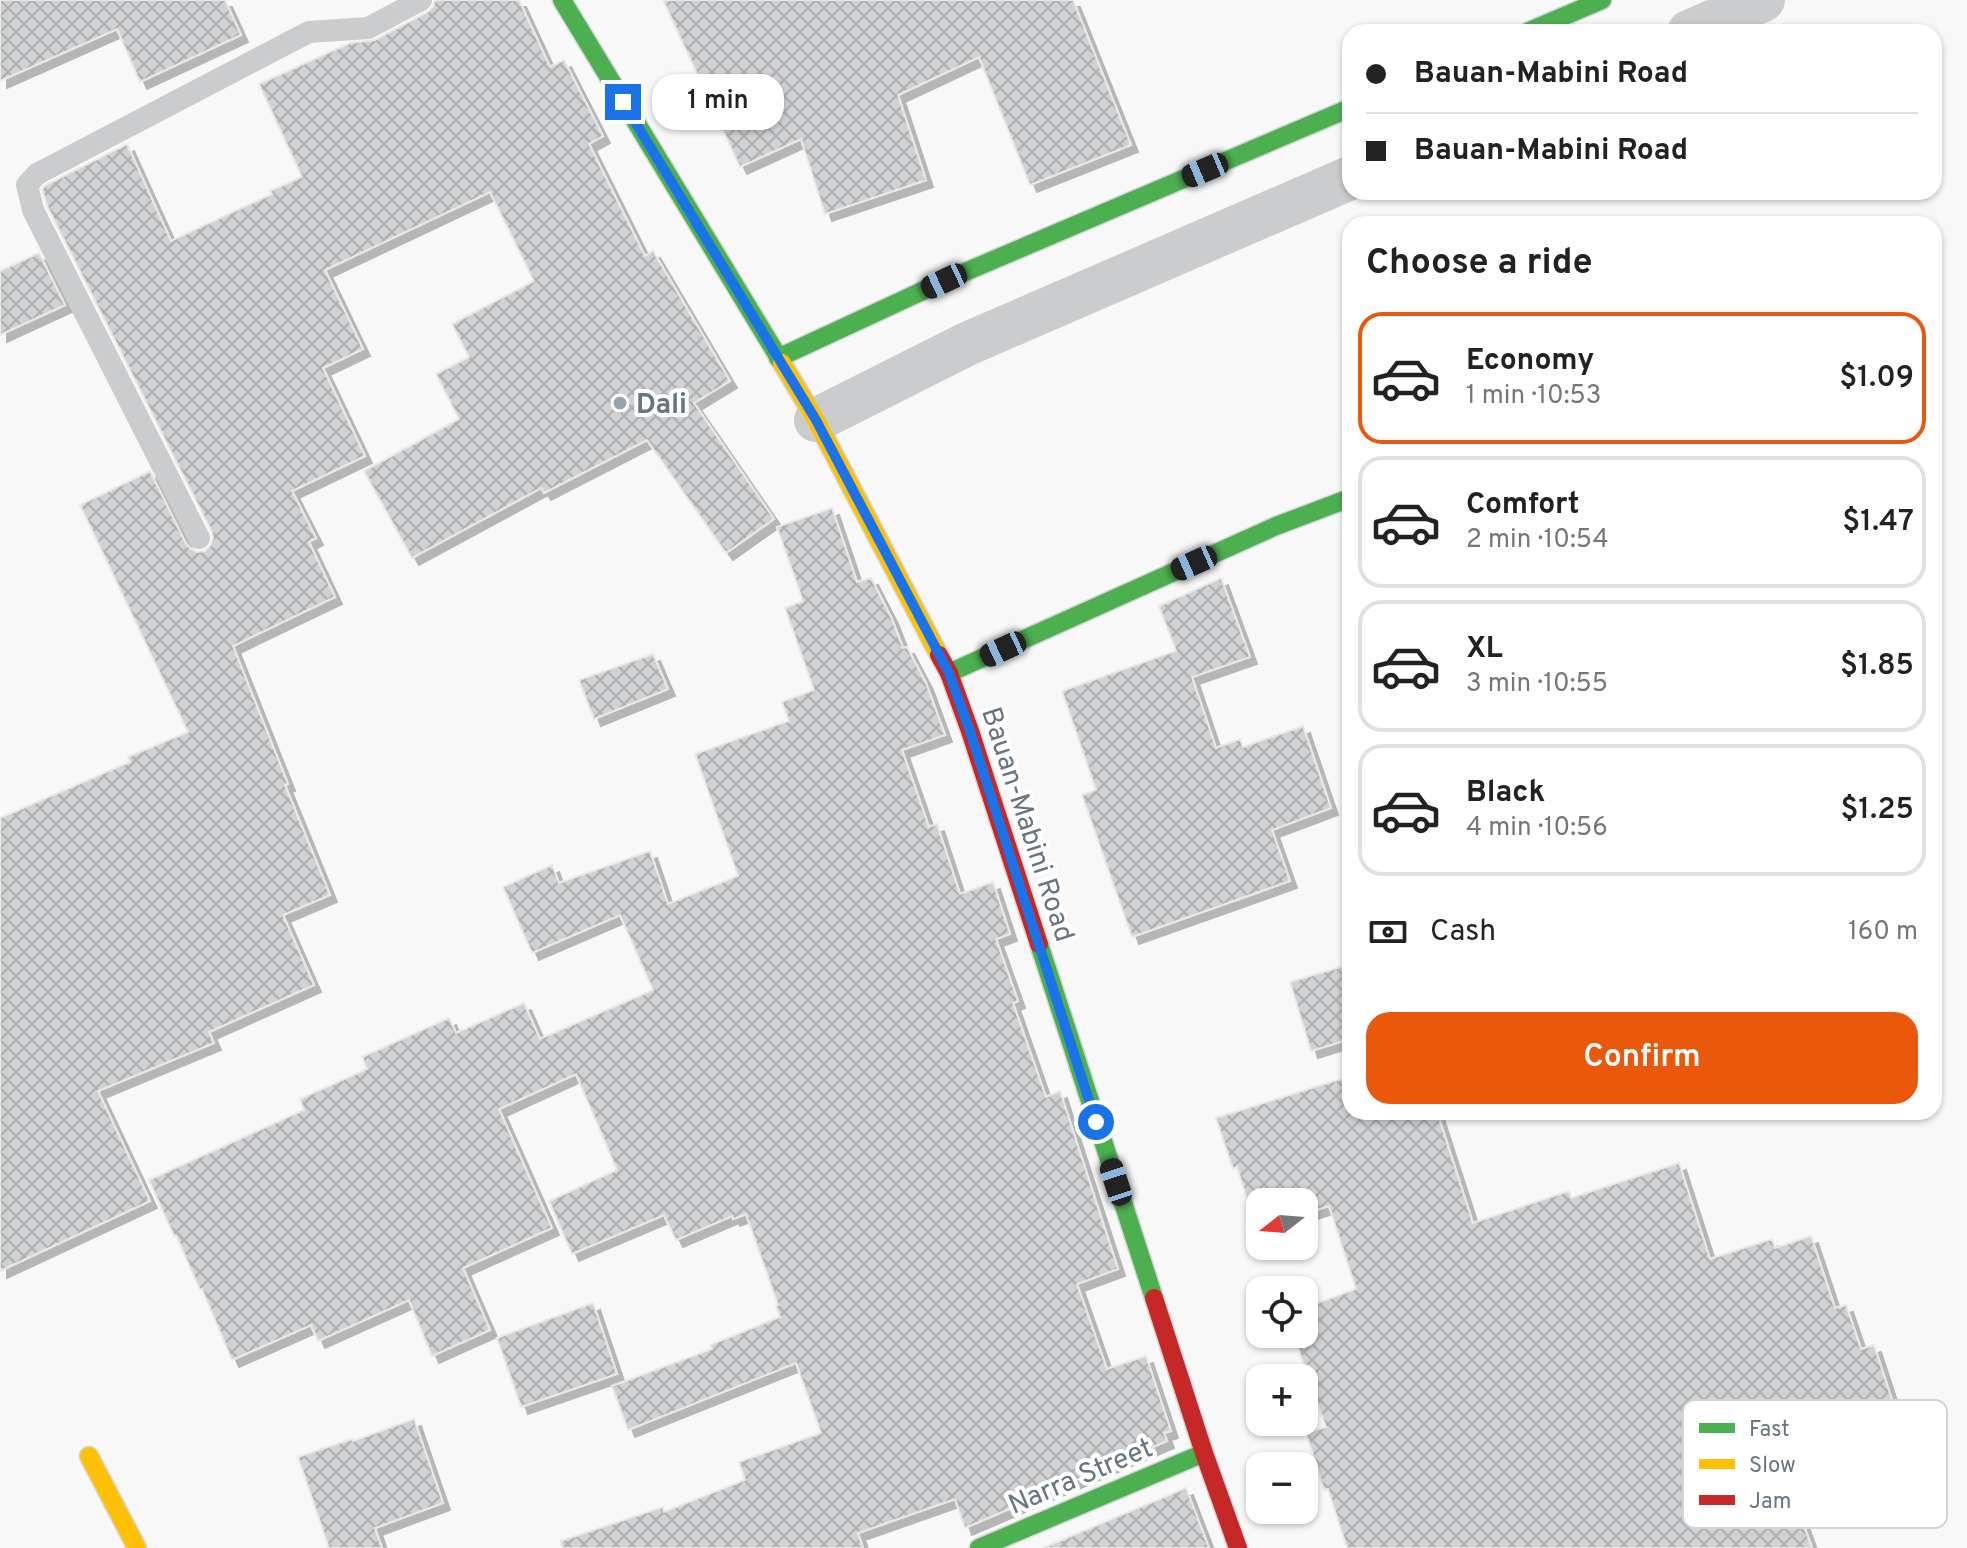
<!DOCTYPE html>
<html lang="en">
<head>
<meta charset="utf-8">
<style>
  body { margin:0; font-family:Overpass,sans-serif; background:#f6f6f6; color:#222; height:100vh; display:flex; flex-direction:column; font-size:30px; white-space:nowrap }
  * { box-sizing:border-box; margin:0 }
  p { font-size:26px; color:#767676 }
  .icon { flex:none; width:44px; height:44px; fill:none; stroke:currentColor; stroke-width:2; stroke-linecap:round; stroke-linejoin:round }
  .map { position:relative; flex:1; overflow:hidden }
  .side { position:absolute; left:1342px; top:216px; width:600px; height:904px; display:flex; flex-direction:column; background:#fff; border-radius:24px; box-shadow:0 2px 6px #0004 }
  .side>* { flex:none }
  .top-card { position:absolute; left:1342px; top:24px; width:600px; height:176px; border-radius:24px; box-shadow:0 2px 6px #0004; display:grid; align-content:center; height:176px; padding:0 24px; background:#fff }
  .needle { width:52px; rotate:253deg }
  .controls { position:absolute; left:1246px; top:1188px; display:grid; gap:16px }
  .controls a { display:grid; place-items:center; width:72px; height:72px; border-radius:16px; background:#fff; box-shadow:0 2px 6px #0004; font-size:40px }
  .end { position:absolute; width:36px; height:36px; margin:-18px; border:10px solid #1a73e8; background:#fff; box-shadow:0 0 0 4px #fff }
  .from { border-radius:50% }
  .bubble { position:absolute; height:56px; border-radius:24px; background:#fff; box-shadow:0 2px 6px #0004; font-size:26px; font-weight:600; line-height:56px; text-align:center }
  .car { position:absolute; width:24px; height:48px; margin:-24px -12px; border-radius:10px; box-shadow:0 0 6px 2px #0007; background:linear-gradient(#222 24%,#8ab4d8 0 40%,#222 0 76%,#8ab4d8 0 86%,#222 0) }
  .top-card b { display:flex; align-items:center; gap:28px; height:76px; font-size:30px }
  .top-card b+b { border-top:2px solid #e0e0e0 }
  .top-card i { width:20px; height:20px; background:#222 }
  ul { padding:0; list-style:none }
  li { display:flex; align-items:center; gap:24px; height:132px; margin:0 16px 12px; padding:0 8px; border:4px solid #e0e0e0; border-radius:24px }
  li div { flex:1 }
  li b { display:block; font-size:30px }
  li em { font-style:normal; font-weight:600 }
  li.selected { border-color:#ea580c }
  li>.icon { width:72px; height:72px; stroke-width:1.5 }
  h2 { padding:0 24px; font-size:36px; line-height:96px }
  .pay { display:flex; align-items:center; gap:20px; height:88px; padding:0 24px; font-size:30px }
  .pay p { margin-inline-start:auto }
  .action { display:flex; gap:16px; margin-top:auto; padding:16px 24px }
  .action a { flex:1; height:92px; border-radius:24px; background:#ea580c; color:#fff; font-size:32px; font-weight:600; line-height:92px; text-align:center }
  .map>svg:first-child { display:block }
  .building { fill:url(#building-cross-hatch); stroke:#e8e8e8; stroke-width:2; filter:url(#shadow) }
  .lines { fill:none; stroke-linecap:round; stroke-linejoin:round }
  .fast-casing { stroke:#d4d5d6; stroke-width:21 }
  .slow-casing { stroke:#d4d5d6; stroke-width:21 }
  .jam-casing { stroke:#d4d5d6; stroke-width:21 }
  .lane { stroke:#cbcccd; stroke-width:22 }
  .street { stroke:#cbcccd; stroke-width:44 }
  .fast { stroke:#4caf50; stroke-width:18 }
  .slow { stroke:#ffc107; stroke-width:18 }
  .jam { stroke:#c62828; stroke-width:18 }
  .route { stroke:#1a73e8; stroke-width:10 }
  .poi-dot { fill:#99a3aa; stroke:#fff; stroke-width:3 }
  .labels { text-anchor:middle; stroke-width:8; stroke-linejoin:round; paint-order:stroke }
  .poi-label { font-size:28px; font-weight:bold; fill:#667580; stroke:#fff; text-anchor:start }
  .street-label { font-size:28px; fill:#667580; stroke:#fff }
  .key { fill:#fff; stroke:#d1d6d9; stroke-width:2 }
  .key-label { font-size:22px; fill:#667580 }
</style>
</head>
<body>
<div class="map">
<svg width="1967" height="1548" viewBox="0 0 1967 1548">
  <defs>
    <pattern id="building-cross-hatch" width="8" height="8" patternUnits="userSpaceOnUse" patternTransform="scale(2)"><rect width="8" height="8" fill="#cfd1d2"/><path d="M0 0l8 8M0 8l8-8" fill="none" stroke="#acaeb0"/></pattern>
    <filter id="shadow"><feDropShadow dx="7" dy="7" stdDeviation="0" flood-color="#0004"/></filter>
  </defs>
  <rect width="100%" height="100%" fill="#f8f8f8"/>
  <g class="building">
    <polygon points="0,0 225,0 241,35 140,82 117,29 0,81"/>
    <polygon points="435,0 519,0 550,67 564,60 603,136 589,144 645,256 653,251 730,381 694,403 774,519 726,553 647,440 544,493 541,488 412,558 364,471 459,419 436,374 469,357 452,324 534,281 490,192 325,270 363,349 323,368 365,456 292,491 316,538 309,542 335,597 233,646 288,784 285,785 330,895 283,915 314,985 209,1032 214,1043 98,1091 150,1201 0,1271 0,818 130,762 128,757 188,732 80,505 150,471 186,544 191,549 197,552 205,551 210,546 213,538 212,532 48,208 42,189 46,185 127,144 171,241 272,194 270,191 302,177 259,84 350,43 375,40 428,12 433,7"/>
    <polygon points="663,0 1073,0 1131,145 1030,185 979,57 898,95 926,180 825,214 801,139 740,167"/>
    <polygon points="39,253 65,305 0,335 0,271"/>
    <polygon points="832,508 857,582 871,578 892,619 903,648 907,647 926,683 945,735 902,750 929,827 937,824 960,894 993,882 1010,934 996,939 1018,1001 1013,1003 1046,1097 1060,1091 1118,1269 1077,1284 1107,1369 1146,1356 1171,1431 1164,1433 1167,1441 965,1528 955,1499 858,1533 863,1548 562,1548 561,1541 663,1507 664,1512 745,1480 739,1462 821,1433 796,1363 628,1430 612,1386 712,1349 710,1345 780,1317 776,1306 778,1305 746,1214 733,1219 732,1216 676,1240 664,1215 572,1254 549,1201 617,1170 576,1074 499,1109 552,1228 463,1268 490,1330 432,1356 409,1300 318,1341 311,1325 232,1360 202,1289 200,1290 176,1235 174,1236 149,1180 304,1110 300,1099 367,1069 362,1057 449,1018 456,1033 524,1003 540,1039 653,990 620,915 532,953 503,887 552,865 559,883 650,851 668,904 738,876 695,754 789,721 782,702 814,690 785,608 803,601 777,527"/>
    <polygon points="1221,578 1250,657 1192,677 1216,748 1240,739 1243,747 1303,726 1331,808 1272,830 1290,881 1132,937 1082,795 1096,790 1062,691 1176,651 1159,606"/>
    <polygon points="653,654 668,689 594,719 579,680"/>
    <polygon points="1350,964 1350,1039 1311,1051 1290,982"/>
    <polygon points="1347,1077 1350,1086 1350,1112 1437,1112 1473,1223 1569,1191 1571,1198 1679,1163 1710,1259 1772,1239 1775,1248 1811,1236 1835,1308 1846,1305 1861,1349 1874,1345 1896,1412 1777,1451 1812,1548 1347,1548 1328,1489 1324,1490 1306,1433 1326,1427 1293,1334 1304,1334 1304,1308 1356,1289 1329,1206 1304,1214 1304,1202 1260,1202 1260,1227 1256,1228 1237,1167 1233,1169 1216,1118"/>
    <polygon points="593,1303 617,1374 521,1407 497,1338"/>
    <polygon points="414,1419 443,1503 375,1528 382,1548 329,1548 298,1457 352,1439 353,1441"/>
    <polygon points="1186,1488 1209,1548 1043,1548"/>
  </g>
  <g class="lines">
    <g class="fast-casing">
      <g id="fast">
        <polyline points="562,0 782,363"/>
        <polyline points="1527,32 1602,0"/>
        <polyline points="778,358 944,281 1350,108"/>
        <polyline points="949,673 1276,526 1350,498"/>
        <polyline points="1039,944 1154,1298"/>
        <polyline points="979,1548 1204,1453"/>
      </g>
    </g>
    <g class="slow-casing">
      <g id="slow">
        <polyline points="782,363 816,420 939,655"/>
        <polyline points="89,1456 137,1548"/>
      </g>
    </g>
    <g class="jam-casing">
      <g id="jam">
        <polyline points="939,655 949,673 970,731 1039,944"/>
        <polyline points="1154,1298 1204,1453 1238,1548"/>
      </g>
    </g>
    <polyline class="lane" points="199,538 33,210 27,185 37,174 309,32 368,28 421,0"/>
    <g class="street">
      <polyline points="1689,32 1763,0"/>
      <polyline points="816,420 967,344 1350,178"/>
    </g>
    <use href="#fast" class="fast"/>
    <use href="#slow" class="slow"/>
    <use href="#jam" class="jam"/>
  </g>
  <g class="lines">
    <polyline class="route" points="623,102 816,420 949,673 970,731 1096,1122"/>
  </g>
  <circle class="poi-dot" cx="620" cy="403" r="8"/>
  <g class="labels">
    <g class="poi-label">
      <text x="636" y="413">Dali</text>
    </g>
    <g class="street-label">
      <text transform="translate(1029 824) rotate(72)" y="10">Bauan-Mabini Road</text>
      <text transform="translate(1080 1475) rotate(-23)" y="10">Narra Street</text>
    </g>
  </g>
  <rect x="1683" y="1400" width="264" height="128" rx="12" class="key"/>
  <rect x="1699" y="1423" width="36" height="10" fill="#4caf50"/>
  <rect x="1699" y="1459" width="36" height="10" fill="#ffc107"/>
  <rect x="1699" y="1495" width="36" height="10" fill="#c62828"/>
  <g class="key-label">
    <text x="1749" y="1436">Fast</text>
    <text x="1749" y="1472">Slow</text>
    <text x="1749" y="1508">Jam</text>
  </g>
</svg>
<div class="controls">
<a><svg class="needle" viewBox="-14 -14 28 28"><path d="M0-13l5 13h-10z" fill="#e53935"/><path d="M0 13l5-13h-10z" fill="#767676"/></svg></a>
<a><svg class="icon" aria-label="locate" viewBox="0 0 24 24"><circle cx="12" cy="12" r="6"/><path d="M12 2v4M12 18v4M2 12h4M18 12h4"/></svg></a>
<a>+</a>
<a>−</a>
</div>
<i class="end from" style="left:1096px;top:1122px"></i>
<i class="end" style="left:623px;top:102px"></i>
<div class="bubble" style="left:652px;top:74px;width:132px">1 min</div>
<i class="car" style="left:1205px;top:170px;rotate:247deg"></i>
<i class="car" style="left:944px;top:281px;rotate:245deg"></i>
<i class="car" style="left:1194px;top:563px;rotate:246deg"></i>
<i class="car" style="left:1003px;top:649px;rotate:245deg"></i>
<i class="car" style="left:1116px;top:1182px;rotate:342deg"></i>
<div class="top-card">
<b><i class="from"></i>Bauan-Mabini Road</b>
<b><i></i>Bauan-Mabini Road</b>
</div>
<section class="side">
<h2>Choose a ride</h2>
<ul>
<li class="selected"><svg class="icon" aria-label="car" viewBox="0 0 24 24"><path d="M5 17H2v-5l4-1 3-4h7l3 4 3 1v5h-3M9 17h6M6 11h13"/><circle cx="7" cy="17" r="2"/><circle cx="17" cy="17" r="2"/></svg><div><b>Economy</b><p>1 min · 10:53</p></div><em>$1.09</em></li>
<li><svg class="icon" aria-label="car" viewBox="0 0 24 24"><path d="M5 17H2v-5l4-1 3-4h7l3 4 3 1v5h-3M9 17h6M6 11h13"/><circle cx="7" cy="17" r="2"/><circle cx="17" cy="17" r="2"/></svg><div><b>Comfort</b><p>2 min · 10:54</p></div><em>$1.47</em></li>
<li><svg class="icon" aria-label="car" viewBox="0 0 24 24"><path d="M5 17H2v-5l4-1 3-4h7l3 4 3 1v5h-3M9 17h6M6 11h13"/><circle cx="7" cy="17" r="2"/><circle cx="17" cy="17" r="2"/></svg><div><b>XL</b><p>3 min · 10:55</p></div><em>$1.85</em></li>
<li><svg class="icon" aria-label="car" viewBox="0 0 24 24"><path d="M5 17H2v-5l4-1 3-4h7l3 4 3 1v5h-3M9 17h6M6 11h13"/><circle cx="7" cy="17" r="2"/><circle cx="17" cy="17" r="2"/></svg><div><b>Black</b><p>4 min · 10:56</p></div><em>$1.25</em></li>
</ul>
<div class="pay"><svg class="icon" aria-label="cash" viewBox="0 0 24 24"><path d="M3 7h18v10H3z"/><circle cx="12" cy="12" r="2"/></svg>Cash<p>160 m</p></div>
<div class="action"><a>Confirm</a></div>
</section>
</div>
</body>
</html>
